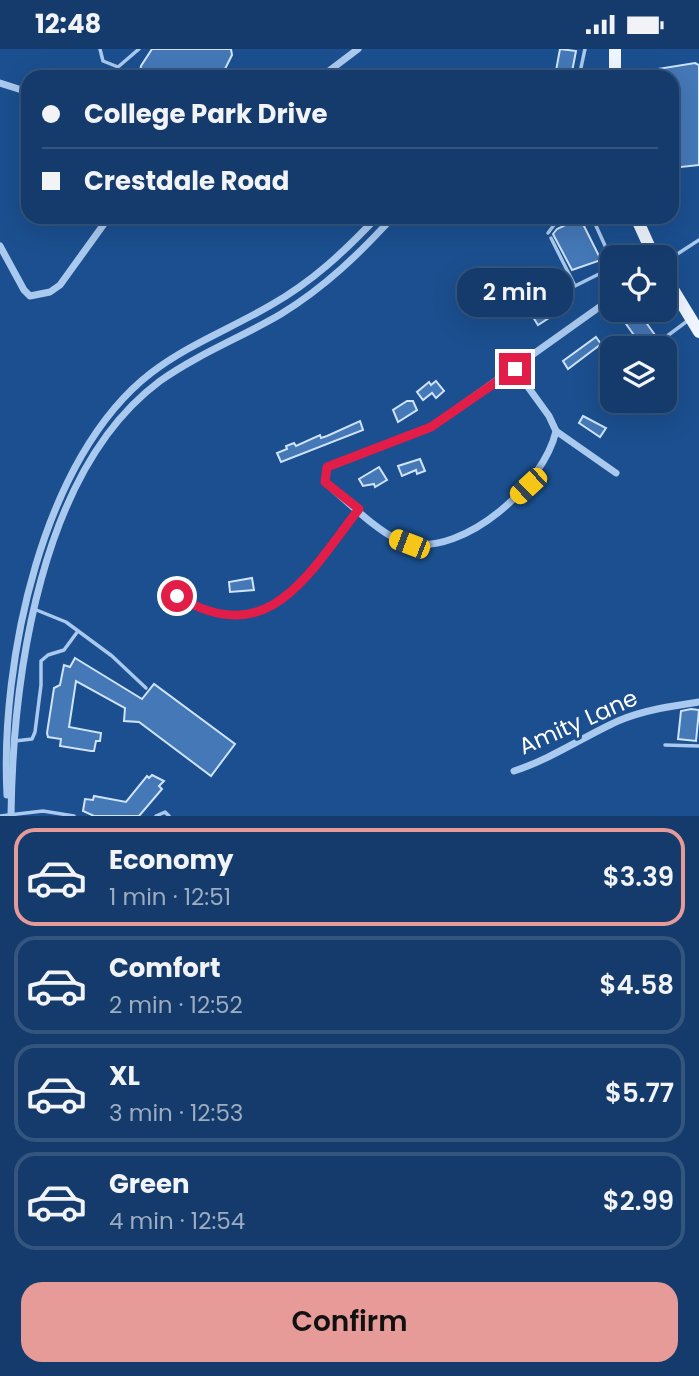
<!DOCTYPE html>
<html lang="en">
<head>
<meta charset="utf-8">
<style>
  body { margin:0; font-family:Poppins,sans-serif; background:#214673; color:#f1f3f6; height:100vh; display:flex; flex-direction:column; font-size:26px; white-space:nowrap }
  * { box-sizing:border-box; margin:0 }
  p { font-size:23px; color:#9dadc1 }
  .icon { flex:none; width:38px; height:38px; fill:none; stroke:currentColor; stroke-width:2; stroke-linecap:round; stroke-linejoin:round }
  .map { position:relative; height:767px; overflow:hidden }
  .side { display:flex; flex-direction:column; background:#143b6b; flex:1 }
  .side>* { flex:none }
  .hud { position:absolute; left:21px; top:21px; width:658px; height:154px; border-radius:21px; box-shadow:0 7px 28px #0002,0 0 0 2px #33557e; display:grid; align-content:center; height:154px; padding:0 21px; background:#143b6b }
  .controls { position:absolute; left:600px; top:196px; display:grid; gap:14px }
  .controls a { display:grid; place-items:center; width:77px; height:77px; border-radius:14px; background:#143b6b; box-shadow:0 7px 28px #0002,0 0 0 2px #33557e; font-size:35px }
  .end { position:absolute; width:32px; height:32px; margin:-16px; border:9px solid #e11d48; background:#fff; box-shadow:0 0 0 4px #fff }
  .from { border-radius:50% }
  .bubble { position:absolute; height:49px; border-radius:21px; background:#143b6b; box-shadow:0 7px 28px #0002,0 0 0 2px #33557e; font-size:23px; font-weight:600; line-height:49px; text-align:center }
  .car { position:absolute; width:21px; height:42px; margin:-21px -10px; border-radius:9px; box-shadow:0 0 5px 2px #0007; background:linear-gradient(#f5c518 24%,#345 0 40%,#f5c518 0 76%,#345 0 86%,#f5c518 0) }
  .hud b { display:flex; align-items:center; gap:24px; height:66px; font-size:26px }
  .hud b+b { border-top:2px solid #33557e }
  .hud i { width:18px; height:18px; background:#f1f3f6 }
  ul { padding:12px 0 0; list-style:none }
  li { display:flex; align-items:center; gap:21px; height:98px; margin:0 14px 10px; padding:0 7px; border:4px solid #33557e; border-radius:21px }
  li div { flex:1 }
  li b { display:block; font-size:26px }
  li em { font-style:normal; font-weight:600 }
  li.on { border-color:#e69b98 }
  li>.icon { width:63px; height:63px; stroke-width:1.5 }
  .action { display:flex; gap:14px; margin-top:auto; padding:14px 21px }
  .action a { flex:1; height:80px; border-radius:21px; background:#e69b98; color:#111; font-size:28px; font-weight:600; line-height:80px; text-align:center }
  .status { display:flex; justify-content:space-between; align-items:center; height:49px; padding:0 35px; background:#143b6b; direction:ltr }
  .status svg { height:19px; fill:currentColor }
  .map>svg:first-child { display:block }
  .building { fill:#4478b7; stroke:#cfe3fa; stroke-width:2 }
  .lines { fill:none; stroke-linecap:round; stroke-linejoin:round }
  .lane { stroke:#a9c9ee; stroke-width:3.5 }
  .street { stroke:#a9c9ee; stroke-width:7 }
  .primary { stroke:#f0f6ff; stroke-width:12 }
  .route { stroke:#e11d48; stroke-width:9 }
  .labels { text-anchor:middle; stroke-width:6; stroke-linejoin:round; paint-order:stroke }
  .street-label { font-size:23px; fill:#fff; stroke:#1b4f8f }
</style>
</head>
<body>
<div class="status"><b>12:48</b><svg viewBox="0 0 49 12"><path d="M0 12V9h3v3zM5 12V6h3v6zM10 12V3h3v9zM15 12V0h3v12zM26 1h20v11H26zM47 4h2v5h-2z"/></svg></div>
<div class="map">
<svg width="699" height="767" viewBox="0 0 699 767">
  <rect width="100%" height="100%" fill="#1b4f8f"/>
  <g class="building">
    <polygon points="152,0 231,0 232,6 221,28 139,28 141,17"/>
    <polygon points="560,0 576,2 571,28 555,27"/>
    <polygon points="695,14 699,16 699,116 672,119 672,28 645,28 645,22"/>
    <polygon points="580,169 601,211 572,221 553,185 557,180"/>
    <polygon points="568,247 572,254 538,276 533,268"/>
    <polygon points="624,261 637,261 655,286 641,296 619,265"/>
    <polygon points="596,288 601,295 568,320 563,312"/>
    <polygon points="436,332 444,342 436,349 432,344 423,351 417,343 429,333 431,336"/>
    <polygon points="407,352 413,352 417,361 398,373 393,361"/>
    <polygon points="583,367 606,379 600,388 579,374"/>
    <polygon points="360,372 363,381 281,413 277,404 287,400 286,397 294,394 296,397 320,386 321,389 327,387"/>
    <polygon points="420,410 425,422 417,425 416,421 402,427 398,417"/>
    <polygon points="379,418 387,431 375,438 374,435 363,437 359,430"/>
    <polygon points="252,529 254,541 230,543 229,533"/>
    <polygon points="75,609 142,650 154,635 235,695 211,727 139,673 124,672 125,659 76,632 69,678 101,684 100,692 96,692 94,702 91,702 60,697 61,690 48,688 47,684 54,639 60,636 64,616 70,618"/>
    <polygon points="691,660 699,661 696,692 678,690 681,662"/>
    <polygon points="152,726 164,732 159,737 162,740 139,767 94,767 83,762 85,750 93,751 94,747 126,753 147,727 149,729"/>
  </g>
  <g class="lines">
    <g class="lane">
      <polyline points="100,0 103,12 118,18 139,0"/>
      <polyline points="579,28 585,0"/>
      <polyline points="592,168 612,212"/>
      <polyline points="548,184 560,168"/>
      <polyline points="551,189 575,237 611,219 612,223"/>
      <polyline points="665,213 699,191"/>
      <polyline points="651,299 690,270"/>
      <polyline points="34,560 66,573 112,607 146,639"/>
      <polyline points="15,692 32,690 35,683 41,636 41,612 48,606 64,601 78,582"/>
      <polyline points="665,696 699,697"/>
      <polyline points="0,767 43,762 74,767"/>
      <polyline points="156,767 165,763 169,767"/>
    </g>
    <g class="street">
      <polyline points="321,28 358,0"/>
      <polyline points="0,34 28,43"/>
      <polyline points="0,197 24,241 30,247 50,243 60,236 109,168"/>
      <polyline points="515,320 549,367 556,382 616,424"/>
      <path d="M556,382C544,435 466,507 407,494C383,489 345,450 325,433L327,418L431,378L612,249"/>
      <path d="M177,547C269,603 308,525 359,460"/>
      <path d="M514,722C551,710 583,688 618,672C644,661 672,657 699,653"/>
      <path d="M7,746C0,614 42,408 151,324C187,296 232,279 271,256C312,233 345,202 377,168"/>
      <path d="M11,766C13,627 40,421 160,332C198,305 242,288 281,265C325,238 359,205 393,168"/>
    </g>
    <g class="primary">
      <polyline points="615,28 615,0"/>
      <polyline points="636,168 654,208"/>
      <polyline points="665,227 699,283"/>
    </g>
  </g>
  <g class="lines">
    <path class="route" d="M177,547C269,603 308,525 359,460L325,433L327,418L431,378L515,320"/>
  </g>
  <g class="labels">
    <g class="street-label">
      <text transform="translate(578 673) rotate(-24)" y="8">Amity Lane</text>
    </g>
  </g>
</svg>
<div class="controls">
<a><svg class="icon" aria-label="locate" viewBox="0 0 24 24"><circle cx="12" cy="12" r="6"/><path d="M12 2v4M12 18v4M2 12h4M18 12h4"/></svg></a>
<a><svg class="icon" aria-label="layers" viewBox="0 0 24 24"><path d="M12 4l9 5-9 5-9-5zM3 14l9 5 9-5"/></svg></a>
</div>
<i class="end from" style="left:177px;top:547px"></i>
<i class="end" style="left:515px;top:320px"></i>
<div class="bubble" style="left:457px;top:219px;width:116px">2 min</div>
<i class="car" style="left:528px;top:437px;rotate:227deg"></i>
<i class="car" style="left:409px;top:495px;rotate:291deg"></i>
<div class="hud">
<b><i class="from"></i>College Park Drive</b>
<b><i></i>Crestdale Road</b>
</div>
</div>
<section class="side">
<ul>
<li class="on"><svg class="icon" aria-label="car" viewBox="0 0 24 24"><path d="M5 17H2v-5l4-1 3-4h7l3 4 3 1v5h-3M9 17h6M6 11h13"/><circle cx="7" cy="17" r="2"/><circle cx="17" cy="17" r="2"/></svg><div><b>Economy</b><p>1 min · 12:51</p></div><em>$3.39</em></li>
<li><svg class="icon" aria-label="car" viewBox="0 0 24 24"><path d="M5 17H2v-5l4-1 3-4h7l3 4 3 1v5h-3M9 17h6M6 11h13"/><circle cx="7" cy="17" r="2"/><circle cx="17" cy="17" r="2"/></svg><div><b>Comfort</b><p>2 min · 12:52</p></div><em>$4.58</em></li>
<li><svg class="icon" aria-label="car" viewBox="0 0 24 24"><path d="M5 17H2v-5l4-1 3-4h7l3 4 3 1v5h-3M9 17h6M6 11h13"/><circle cx="7" cy="17" r="2"/><circle cx="17" cy="17" r="2"/></svg><div><b>XL</b><p>3 min · 12:53</p></div><em>$5.77</em></li>
<li><svg class="icon" aria-label="car" viewBox="0 0 24 24"><path d="M5 17H2v-5l4-1 3-4h7l3 4 3 1v5h-3M9 17h6M6 11h13"/><circle cx="7" cy="17" r="2"/><circle cx="17" cy="17" r="2"/></svg><div><b>Green</b><p>4 min · 12:54</p></div><em>$2.99</em></li>
</ul>
<div class="action"><a>Confirm</a></div>
</section>
</body>
</html>
